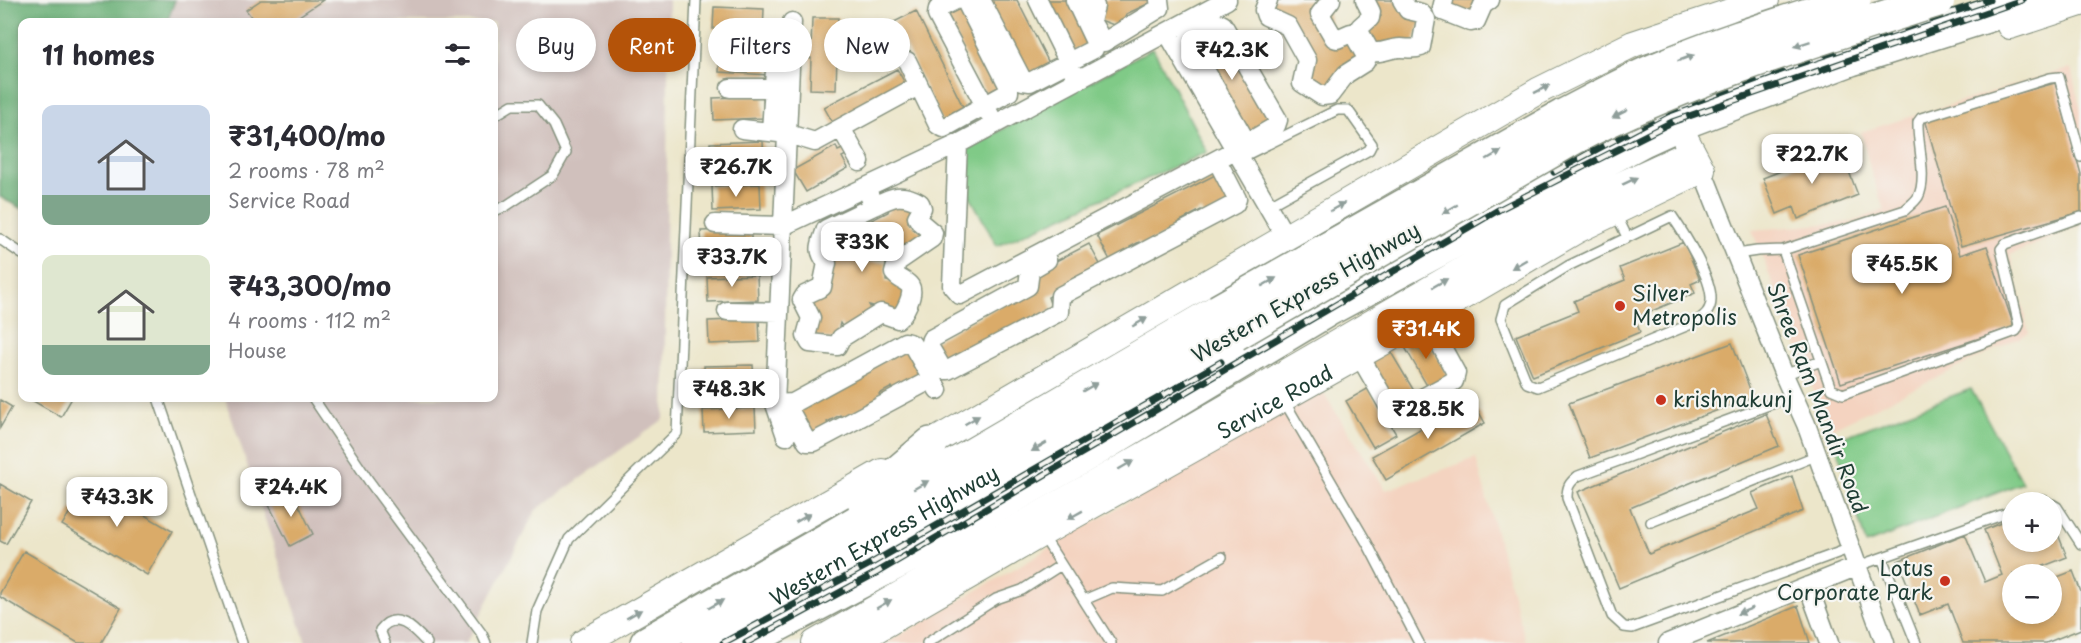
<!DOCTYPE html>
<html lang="en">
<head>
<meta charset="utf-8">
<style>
	:root { --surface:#fff; --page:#f7f7f7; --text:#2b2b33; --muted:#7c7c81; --accent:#b45309 }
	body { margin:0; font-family:"Playpen Sans",sans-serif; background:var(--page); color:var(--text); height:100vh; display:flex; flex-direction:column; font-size:22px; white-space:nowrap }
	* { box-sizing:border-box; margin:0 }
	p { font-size:20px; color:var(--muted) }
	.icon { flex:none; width:33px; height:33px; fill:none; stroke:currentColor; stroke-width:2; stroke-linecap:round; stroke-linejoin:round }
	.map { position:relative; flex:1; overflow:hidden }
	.details { position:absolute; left:18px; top:18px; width:480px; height:384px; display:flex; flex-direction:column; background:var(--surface); border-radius:12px; box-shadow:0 3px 9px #0003 }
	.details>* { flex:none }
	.banner { position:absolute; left:516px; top:18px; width:570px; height:54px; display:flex; gap:12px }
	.fabs { position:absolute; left:2002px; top:492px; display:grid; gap:12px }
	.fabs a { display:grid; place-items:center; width:60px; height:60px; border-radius:50%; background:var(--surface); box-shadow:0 3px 9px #0003; font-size:30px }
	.price { position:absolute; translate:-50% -51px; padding:0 14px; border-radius:12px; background:#fff; color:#222; font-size:20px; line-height:39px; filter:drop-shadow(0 2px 3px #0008) }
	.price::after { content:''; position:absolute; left:50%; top:36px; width:18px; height:14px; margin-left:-9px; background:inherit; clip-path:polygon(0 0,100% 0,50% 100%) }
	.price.active { background:var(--accent); color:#fff }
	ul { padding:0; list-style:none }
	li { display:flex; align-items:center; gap:18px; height:150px; padding:0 24px }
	li span { display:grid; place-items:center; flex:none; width:168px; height:120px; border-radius:12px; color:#555 }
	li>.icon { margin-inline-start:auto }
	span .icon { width:72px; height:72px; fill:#fffc; stroke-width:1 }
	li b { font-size:26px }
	h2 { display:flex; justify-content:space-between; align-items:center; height:72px; padding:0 24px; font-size:26px }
	.pill { padding:0 21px; border-radius:27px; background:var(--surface); box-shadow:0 3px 9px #0003; font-size:21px; line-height:54px }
	.pill.active { background:var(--accent); color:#fff }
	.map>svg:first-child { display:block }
</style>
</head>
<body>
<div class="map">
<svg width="2081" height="643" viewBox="0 0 2081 643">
	<rect width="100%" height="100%" fill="#f6f6f2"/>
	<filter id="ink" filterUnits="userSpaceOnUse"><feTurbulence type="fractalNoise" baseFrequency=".0167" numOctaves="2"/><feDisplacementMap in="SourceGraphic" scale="12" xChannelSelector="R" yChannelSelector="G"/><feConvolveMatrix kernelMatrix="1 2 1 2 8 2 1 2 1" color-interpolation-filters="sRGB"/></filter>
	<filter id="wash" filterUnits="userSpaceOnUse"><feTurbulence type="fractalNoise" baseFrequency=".008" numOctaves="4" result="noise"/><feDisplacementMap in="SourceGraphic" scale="24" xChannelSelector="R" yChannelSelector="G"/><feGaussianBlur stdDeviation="1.35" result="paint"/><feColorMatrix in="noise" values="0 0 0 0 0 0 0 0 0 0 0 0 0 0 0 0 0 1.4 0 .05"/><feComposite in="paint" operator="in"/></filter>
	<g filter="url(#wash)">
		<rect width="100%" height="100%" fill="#ece6ca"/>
		<path fill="#f4d3c0" d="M2071,68L2081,111V225L2010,255L2029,333L1829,430L1752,230L1852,222L1884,210L1870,168L1861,132Z
			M1321,389L1386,490L1476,458L1526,643H887Z"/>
		<path fill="#d0c0bc" d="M8,0H669L664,419L536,510L466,643H306L225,398H494V22H22Z"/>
		<path fill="#80ca87" stroke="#50845e" stroke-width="1.5" d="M1153,48L1207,152L997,246L964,185L966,149Z
			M1971,389L2022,483L1866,544L1835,440Z"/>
		<path fill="#68ae74" stroke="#447654" stroke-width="1.5" d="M0,0H175L167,22H22V209L0,197Z"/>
		<g id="blocks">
			<path fill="#daab69" d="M261,0H323L290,22H255L246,10Z
				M987,0H1017L1051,67L1027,79Z
				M1044,0H1070L1091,42L1070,53Z
				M1100,0H1156L1126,14L1122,28L1095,18Z
				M1272,0H1327L1333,45L1352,38L1362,59L1329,89L1307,80L1312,60L1268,12Z
				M1371,0H1398L1422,18L1414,43L1376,50L1363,31L1381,16Z
				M1448,0H1480L1472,17L1446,9Z
				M961,1L1004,90L988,98L942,11Z
				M714,7L764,9L763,32L713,29Z
				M916,11L966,113L943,124L894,22Z
				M812,18H838L836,90L810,89L811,58H807L808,50H811Z
				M1220,27L1271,122L1245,136L1192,39Z
				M720,50L770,52L769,75L719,72Z
				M897,69L907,87L834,125L824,107Z
				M2055,83L2081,174V212L1961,246L1925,119Z
				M763,96L764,118L714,120L713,98Z
				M763,141L764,166L711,168L710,143Z
				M836,146L838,151L845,148L848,154L842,157L848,168L806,192L793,170Z
				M1840,148L1858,195L1798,219L1794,207L1777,214L1763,178Z
				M1217,174L1232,203L1204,217L1201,210L1180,221L1183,227L1141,246L1139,242L1130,247L1132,250L1112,264L1097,235Z
				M760,184L761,209L713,211L712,186Z
				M892,199L917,205L908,222L927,236L903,253L893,235L866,250L865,262H886V281L908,286L901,313L869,305L874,314L845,331L840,323L835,341L814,335L807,300L828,291L835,257L823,253L831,229L844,234L888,212Z
				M1945,207L1960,255L1987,246L2014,327L1841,383L1798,255Z
				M751,229V251L702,253L701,231Z
				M1684,242L1700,280L1691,284L1695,293L1635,318L1640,332L1533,376L1516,336L1578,311L1574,301L1625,280L1620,268Z
				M1089,244L1102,268L1048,297L1052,310L947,365L933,342L1037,286L1033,273Z
				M757,275L758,300L708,302L707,277Z
				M759,319L760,342L709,344L708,321Z
				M1422,330L1449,377L1429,389L1402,342Z
				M1732,343L1753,397L1590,458L1569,403Z
				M909,347L924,375L894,391L892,387L879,394L881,398L842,419L840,415L827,422L829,426L809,436L794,408Z
				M1389,349L1417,396L1394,410L1366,362Z
				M753,365L754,389L705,391L704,366Z
				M1369,388L1396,434L1373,447L1346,401Z
				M28,398H72L61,417Z
				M0,400L12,407L0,428Z
				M1472,400L1485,423L1386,480L1372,456Z
				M755,408L756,430L704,432L703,410Z
				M1766,414L1779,446L1630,508L1649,554L1759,509L1752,493L1792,476L1803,511L1619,588L1578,492Z
				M88,482L172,531L147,575L62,525Z
				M0,484L31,502L6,544L0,541Z
				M292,491L313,534L290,546L268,503Z
				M2013,518V542H2052V519L2067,557L2023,574H2013V614H2052V579L2073,571L2081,592V629L2046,643H1963L1948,604L1920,615L1898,561L1965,534L1985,582L2002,575L1984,530Z
				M24,551L121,608L101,643H78L0,597V593Z
				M1798,606L1810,643H1707Z"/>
		</g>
	</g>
	<g filter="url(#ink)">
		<use href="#blocks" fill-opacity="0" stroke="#86927f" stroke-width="1.5"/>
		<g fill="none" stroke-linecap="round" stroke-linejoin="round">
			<g stroke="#86927f" stroke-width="12">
				<path id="lane" d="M494,116L512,105H538L554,125L566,152L553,175L506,206L494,211
					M1240,158L1337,110H1348L1372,144L1369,150L1268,206
					M1615,212L1627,237
					M1672,216C1685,235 1712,278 1711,300C1711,311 1704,316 1696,322L1538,387L1527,383L1501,319L1505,305L1568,266Z
					M0,239L22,254
					M1783,250L1831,389L1843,394L2016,331L2019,325L2001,249L2005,244L2081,217
					M1737,254L1757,251L1783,250L1905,210C1909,206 1915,202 1918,197C1928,179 1917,143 1918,122L1921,118L2050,78L2059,77L2081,157
					M1784,375L1821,361
					M1793,396L1578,476C1569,483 1567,487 1567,498L1612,616L1624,627L1632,628L1851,548
					M158,398L242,643
					M313,398L369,481L482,634L486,643
					M1283,399L1367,543L1419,643
					M2037,502L2043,500L2048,502
					M2052,504L2057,507L2081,544
					M1651,522L1818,455
					M1043,536L1111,643
					M1882,558L1916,643
					M1858,566L2013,511
					M1084,600L1112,588L1162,591L1222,557
					M385,643L380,630C396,609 414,629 427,643
					M532,643L537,611L569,539L677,433L696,0
					M927,643L996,599L1022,590L1061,565"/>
			</g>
			<g stroke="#86927f" stroke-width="21">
				<path id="street" d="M956,0L938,9L937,15L991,117
					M981,0L1023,81L1030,82L1094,49L1095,42L1075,0
					M1038,0L1074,73
					M1092,0L1095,6L1091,21L1098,33
					M1268,0L1264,10L1266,16L1288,26L1307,60L1302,83L1322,96L1330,95L1346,74L1365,62L1367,58L1354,35L1351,33L1337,39L1334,38L1320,14L1331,0
					M1365,0L1371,12L1370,18L1360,27L1359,31L1370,51C1381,55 1389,48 1400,48C1408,48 1413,50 1421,47L1426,19L1421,13L1408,10L1402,0
					M1444,0L1442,8L1443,11L1471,22L1476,21L1483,5L1490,0
					M1167,32L1291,246
					M741,39L787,41
					M1104,42L1160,8L1159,0
					M907,61L938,125L944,128L1009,92V87L965,0
					M730,88H773
					M841,128L860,162
					M742,129L788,134L815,142L918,86
					M771,131L777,40
					M958,144L952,286L960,295L1235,150L1276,126L1278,120L1223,25L1219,23L1190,36L1188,40L1247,143
					M1702,170L1784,375L1806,424L1885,643
					M866,188L874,206C892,197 901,192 920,203L922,208L917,217L920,222L933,233L932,238L897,262L894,273C898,279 907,281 910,286C915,294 904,314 898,319L881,313L841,338L837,346L810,343L806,336L811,318L802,300L805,295L822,287L827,263C816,249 821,245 826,229L874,206
					M715,224L783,226L958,144L1227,0
					M1047,260L1030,270L1028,286L931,339L929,346L943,370H948L1059,312L1060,296L1235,204L1237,199L1221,168
					M727,311L779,312
					M1354,346L1393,414L1454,381L1456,373L1421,309
					M793,403L790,411L807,442H814L932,379
					M775,404L793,403L905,342L912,344L938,390
					M786,436L775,404L792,22
					M1808,586L1829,643
					M1668,643L1858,566"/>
			</g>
			<g stroke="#86927f" stroke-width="28">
				<g id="secondary">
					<path d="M2010,26L2081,3"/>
					<path d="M916,452L1538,91L1633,44L1766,0"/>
					<path d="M583,643L882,472"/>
					<path d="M815,643L1160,446L1566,210L1692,152"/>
					<path id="s1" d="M853,643L1041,534L1426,318L1577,230L1702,170L1669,108"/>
				</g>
			</g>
			<g stroke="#86927f" stroke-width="36">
				<g id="highway">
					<path d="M864,501L931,444"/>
					<path d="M647,643L825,541L1218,311"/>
					<path id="s2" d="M699,643L1235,334"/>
					<path d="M743,643L913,554L1094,450L1327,310L1643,140L1678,124L1851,59L2037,0"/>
				</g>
			</g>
			<use href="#lane" stroke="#fff" stroke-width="9"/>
			<use href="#street" stroke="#fff" stroke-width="18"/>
			<use href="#secondary" stroke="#fff" stroke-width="26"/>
			<use href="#highway" stroke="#fff" stroke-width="33"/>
			<g stroke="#1f3d34" stroke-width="7">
				<path id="rail" d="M1554,172L1667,112L1795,65L1989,0
					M723,643L870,564L1221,362
					M746,643L876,573L1500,209L1672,122L2022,0"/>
			</g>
			<use href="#rail" stroke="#f6f6f2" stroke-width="4.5" stroke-dasharray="14" stroke-linecap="butt"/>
			<g stroke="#86927f" stroke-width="36" stroke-linecap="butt">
				<path id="highway-bridge" d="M1218,311L1563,116C1596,99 1628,81 1662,67C1724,41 1790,21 1854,0
					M1235,334L1575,137C1691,77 1815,40 1938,0"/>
			</g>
			<use href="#highway-bridge" stroke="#fff" stroke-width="33"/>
		</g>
		<defs><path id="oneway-solid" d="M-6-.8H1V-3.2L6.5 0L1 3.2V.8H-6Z" transform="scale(1.5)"/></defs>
		<g fill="#8f9e9a">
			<use href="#oneway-solid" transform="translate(1802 44) rotate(162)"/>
			<use href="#oneway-solid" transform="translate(1686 58) rotate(-20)"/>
			<use href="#oneway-solid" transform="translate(1542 89) rotate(-27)"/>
			<use href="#oneway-solid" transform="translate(1620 114) rotate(153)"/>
			<use href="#oneway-solid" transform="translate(1494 155) rotate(-30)"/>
			<use href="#oneway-solid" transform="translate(1630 181) rotate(-25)"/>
			<use href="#oneway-solid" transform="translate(1337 207) rotate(-30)"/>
			<use href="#oneway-solid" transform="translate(1450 209) rotate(150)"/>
			<use href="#oneway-solid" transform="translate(1519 264) rotate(150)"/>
			<use href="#oneway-solid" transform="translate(1269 282) rotate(-30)"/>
			<use href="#oneway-solid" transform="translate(1440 283) rotate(-30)"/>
			<use href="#oneway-solid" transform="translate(1140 322) rotate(-30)"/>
			<use href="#oneway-solid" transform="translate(1090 387) rotate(-30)"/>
			<use href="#oneway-solid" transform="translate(972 420) rotate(-30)"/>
			<use href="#oneway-solid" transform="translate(1039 447) rotate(150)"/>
			<use href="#oneway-solid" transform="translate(1126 465) rotate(-30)"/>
			<use href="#oneway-solid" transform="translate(921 485) rotate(-30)"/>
			<use href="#oneway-solid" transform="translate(1075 515) rotate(151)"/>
			<use href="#oneway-solid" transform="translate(803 518) rotate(-30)"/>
			<use href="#oneway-solid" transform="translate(716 604) rotate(-30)"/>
			<use href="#oneway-solid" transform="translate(884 604) rotate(-30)"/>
			<use href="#oneway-solid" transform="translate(1745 611) rotate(158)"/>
			<use href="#oneway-solid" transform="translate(634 614) rotate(-30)"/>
		</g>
	</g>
	<g fill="#c8321e" stroke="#f6f6f2" stroke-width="2">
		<circle cx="1620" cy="306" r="6"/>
		<circle cx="1661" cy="400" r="6"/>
		<circle cx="1945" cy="581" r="6"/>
	</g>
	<g text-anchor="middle" stroke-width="4.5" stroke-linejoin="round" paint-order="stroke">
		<g font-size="21" fill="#1f3d34" stroke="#f6f6f2">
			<text transform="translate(1306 293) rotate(-30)" y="7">Western Express Highway</text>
			<text transform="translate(1817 398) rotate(69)" y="7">Shree Ram Mandir Road</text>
			<text dy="7" stroke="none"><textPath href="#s1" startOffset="486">Service Road</textPath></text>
			<text dy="7" stroke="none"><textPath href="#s2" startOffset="214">Western Express Highway</textPath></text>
		</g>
		<g font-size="21" fill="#1f3d34" stroke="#f6f6f2" text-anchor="start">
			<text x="1632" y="301">Silver<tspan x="1632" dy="24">Metropolis</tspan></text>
			<text x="1673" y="407">krishnakunj</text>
			<text x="1933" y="576" text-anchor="end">Lotus<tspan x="1933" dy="24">Corporate Park</tspan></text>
		</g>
	</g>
</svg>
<div class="fabs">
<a>+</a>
<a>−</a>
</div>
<b class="price" style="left:1232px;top:81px">₹42.3K</b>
<b class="price" style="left:1812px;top:185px">₹22.7K</b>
<b class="price" style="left:736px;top:198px">₹26.7K</b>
<b class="price" style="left:862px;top:273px">₹33K</b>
<b class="price" style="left:732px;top:288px">₹33.7K</b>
<b class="price" style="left:1902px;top:295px">₹45.5K</b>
<b class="price active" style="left:1426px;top:360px">₹31.4K</b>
<b class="price" style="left:729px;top:420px">₹48.3K</b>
<b class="price" style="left:1428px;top:440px">₹28.5K</b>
<b class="price" style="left:291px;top:518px">₹24.4K</b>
<b class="price" style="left:117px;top:528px">₹43.3K</b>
<div class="banner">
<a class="pill">Buy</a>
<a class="pill active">Rent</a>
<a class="pill">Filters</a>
<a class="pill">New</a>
</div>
<section class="details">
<h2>11 homes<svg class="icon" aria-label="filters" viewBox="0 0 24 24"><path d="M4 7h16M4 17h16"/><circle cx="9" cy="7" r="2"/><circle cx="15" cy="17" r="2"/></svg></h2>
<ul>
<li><span style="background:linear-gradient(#c9d6e8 75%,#7fa58c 0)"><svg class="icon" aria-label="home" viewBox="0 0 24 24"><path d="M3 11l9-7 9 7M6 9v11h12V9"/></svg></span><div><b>₹31,400/mo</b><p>2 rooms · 78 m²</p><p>Service Road</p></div></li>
<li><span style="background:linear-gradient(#dfe7d0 75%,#7fa58c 0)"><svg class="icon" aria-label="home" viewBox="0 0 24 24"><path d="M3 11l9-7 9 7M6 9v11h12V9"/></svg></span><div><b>₹43,300/mo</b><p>4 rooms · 112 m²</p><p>House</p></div></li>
</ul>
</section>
</div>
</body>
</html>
